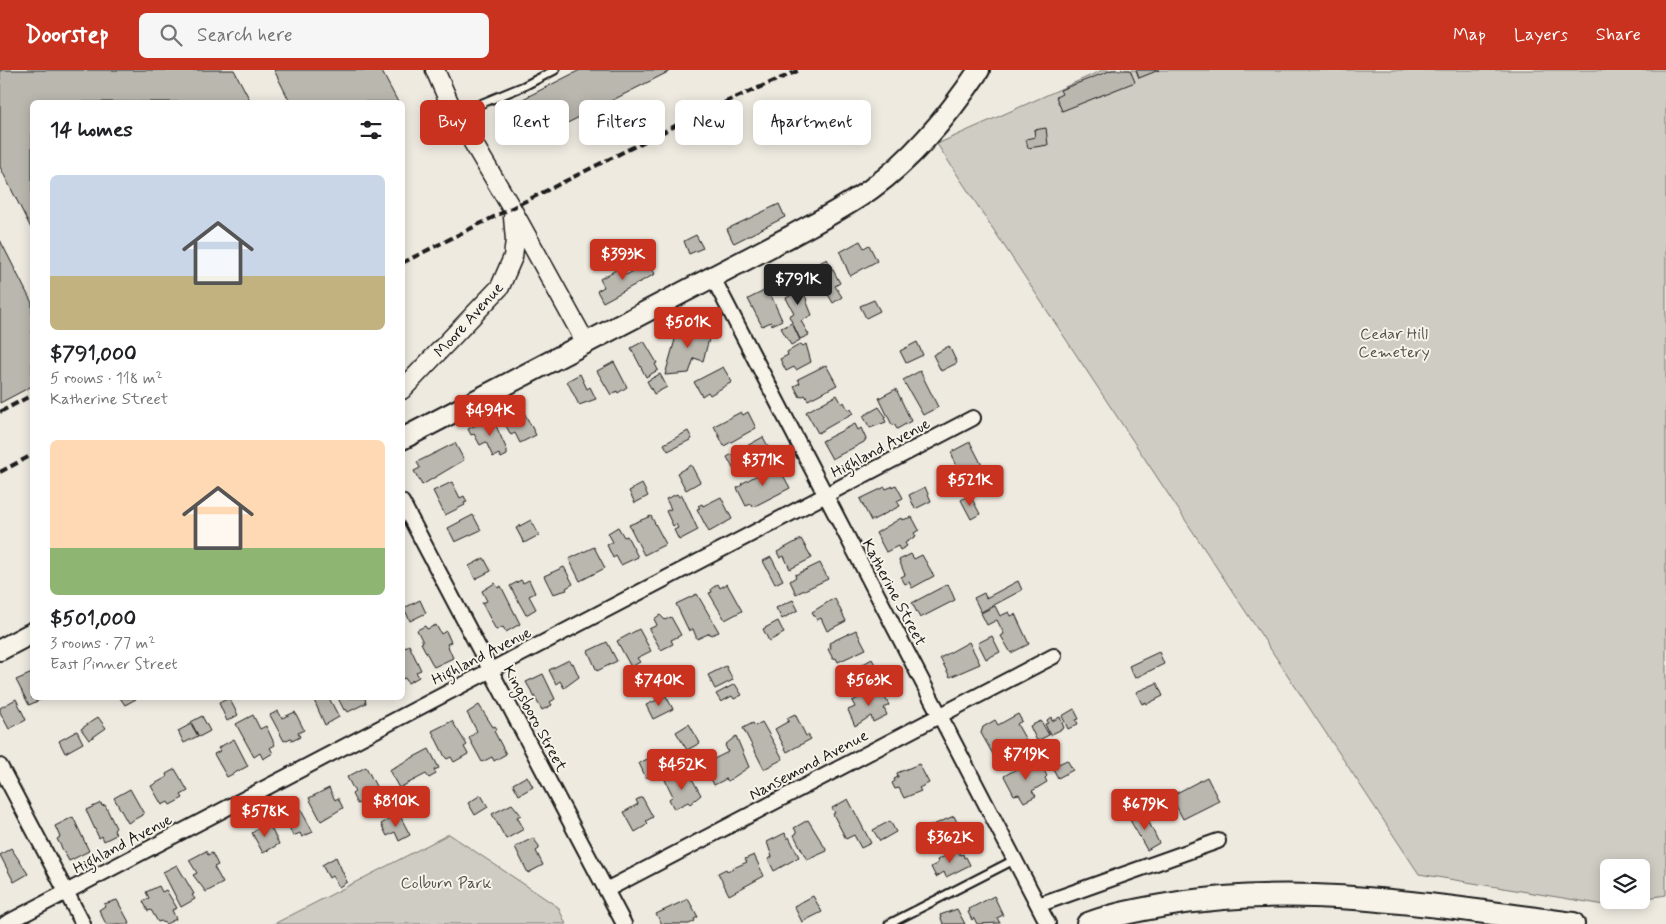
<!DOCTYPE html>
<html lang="en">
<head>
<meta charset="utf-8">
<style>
	:root { --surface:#fff; --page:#f6f6f6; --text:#202124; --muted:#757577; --accent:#c8321e }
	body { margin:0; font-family:Mynerve,sans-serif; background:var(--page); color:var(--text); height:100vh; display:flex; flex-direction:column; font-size:19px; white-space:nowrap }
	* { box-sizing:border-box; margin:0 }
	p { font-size:16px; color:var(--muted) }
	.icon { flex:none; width:28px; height:28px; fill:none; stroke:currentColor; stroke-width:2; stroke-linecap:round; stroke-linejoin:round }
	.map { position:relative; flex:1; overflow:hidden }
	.panel { position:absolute; left:30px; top:30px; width:375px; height:600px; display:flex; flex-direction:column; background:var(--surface); border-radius:8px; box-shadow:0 2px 12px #0003 }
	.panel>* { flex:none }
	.hud { position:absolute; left:420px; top:30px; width:475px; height:45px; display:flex; gap:10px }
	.buttons { position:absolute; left:1600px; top:789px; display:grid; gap:10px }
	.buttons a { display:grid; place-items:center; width:50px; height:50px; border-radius:8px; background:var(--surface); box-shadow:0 2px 12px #0003; font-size:25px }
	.price { position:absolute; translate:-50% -42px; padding:0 11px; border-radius:5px; background:var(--accent); color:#fff; font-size:16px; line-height:32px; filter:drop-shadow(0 1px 2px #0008) }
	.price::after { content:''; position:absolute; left:50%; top:30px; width:15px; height:11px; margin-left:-8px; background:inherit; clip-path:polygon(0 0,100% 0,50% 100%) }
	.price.selected { background:#222; color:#fff }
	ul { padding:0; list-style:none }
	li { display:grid; align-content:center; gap:10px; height:265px; padding:0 20px }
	li span { display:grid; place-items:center; height:155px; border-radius:8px; color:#555 }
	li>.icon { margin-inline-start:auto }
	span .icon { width:90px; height:90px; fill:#fffc; stroke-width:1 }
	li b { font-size:21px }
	h2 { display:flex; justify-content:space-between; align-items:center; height:60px; padding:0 20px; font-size:21px }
	.pill { padding:0 18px; border-radius:8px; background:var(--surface); box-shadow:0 2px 12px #0003; font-size:18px; line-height:45px }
	.pill.selected { background:var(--accent); color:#fff }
	header { display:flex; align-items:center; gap:30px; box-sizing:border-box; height:70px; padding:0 25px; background:var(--accent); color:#fff }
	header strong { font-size:24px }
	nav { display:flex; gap:28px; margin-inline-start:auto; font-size:18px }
	.search { width:350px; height:45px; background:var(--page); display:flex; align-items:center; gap:12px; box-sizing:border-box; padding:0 18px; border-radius:8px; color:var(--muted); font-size:19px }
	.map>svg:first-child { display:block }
</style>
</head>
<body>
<header>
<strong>Doorstep</strong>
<div class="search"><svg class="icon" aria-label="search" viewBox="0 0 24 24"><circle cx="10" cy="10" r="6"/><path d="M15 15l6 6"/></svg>Search here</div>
<nav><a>Map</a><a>Layers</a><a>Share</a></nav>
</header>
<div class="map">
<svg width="1666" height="854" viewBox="0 0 1666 854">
	<rect width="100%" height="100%" fill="#eeeae0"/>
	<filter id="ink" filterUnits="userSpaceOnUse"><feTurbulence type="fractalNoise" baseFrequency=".02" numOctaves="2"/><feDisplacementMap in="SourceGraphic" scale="10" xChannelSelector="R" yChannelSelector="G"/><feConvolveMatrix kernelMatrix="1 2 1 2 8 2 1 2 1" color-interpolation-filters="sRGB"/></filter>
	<g filter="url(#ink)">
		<path fill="#cfccc3" stroke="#767470" d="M1103,0H1666V825L1641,829V798H1609V830H1636L1605,835L1419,804L937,74Z
			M449,764L558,837L566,854H274Z"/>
		<path fill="#bab7af" stroke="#1c1c1c" d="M0,0H234L251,32H32V160L0,97Z
			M274,0H381L398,32H290Z
			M580,0H672L532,71L513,34Z
			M1112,0H1130L1135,12L1062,41L1056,27L1062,24L1060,20Z
			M1136,0H1159L1139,8Z
			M1046,58L1048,75L1028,78L1026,69L1035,67L1034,60Z
			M779,134L785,147L734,173L733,172L727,159Z
			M696,165L703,178L689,184L684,171Z
			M0,170L32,233V316L0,333Z
			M860,171L864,178L869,175L877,191L850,206L840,182Z
			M827,189L840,213L835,216L842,227L833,233L826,221L823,223L808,199Z
			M649,193L655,204L603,232L597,221L604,217L600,209L621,197L626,205Z
			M795,206L807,230H806L812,245L801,251L809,265L800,269L789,246L794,243L786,228L790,226L782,212Z
			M768,219L782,250L772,255L771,252L762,256L748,229Z
			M874,230L880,241L866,248L860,236Z
			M692,249L707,253L703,267L709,269L703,291L694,288L689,303L665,305L678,259L688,262Z
			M792,253L800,270L791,275L781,258Z
			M644,271L657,293L655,294L658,300L646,307L631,278Z
			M917,272L923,285L906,293L900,281Z
			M801,274L803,276L806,274L811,292L796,300L794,297L786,301L780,289L788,285L787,282Z
			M949,276L957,293L941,301L933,285Z
			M614,292L627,317L618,323L617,321L611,325L597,301Z
			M826,295L837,315L808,330L805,325L800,327L794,316L800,313L798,309Z
			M723,297L732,312L710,325L708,322L702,326L694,312Z
			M920,301L938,337L923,345L903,310Z
			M580,304L587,319L590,317L596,329L579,335L567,311Z
			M660,304L667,317L654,324L647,311Z
			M896,319L911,351L897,359L894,354L892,355L879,328Z
			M837,325L842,334L844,332L848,340L851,339L853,343L818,363L806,342Z
			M520,335L536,365L520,373L515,363L511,365L500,345Z
			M879,337L886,347L884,348L886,352L870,358L863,346Z
			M741,342L743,345L748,342L756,358L724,376L714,356Z
			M492,347L507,380V385L501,388L499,384L493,387L486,372L480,375L474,364L471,365L468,359Z
			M855,354L858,360L861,358L866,369L864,372L832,389L822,371Z
			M688,361L692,369L668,381L664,374Z
			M763,367L771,382L747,398L745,395L734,400L727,387Z
			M970,372L988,407L983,409L985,413L978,417L976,414L969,417L963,405L961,406L951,382Z
			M455,373L464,390L422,415L414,401L420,398L417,392Z
			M777,394L790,418L753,437L751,434L746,436L737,418L742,415L741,414Z
			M691,395L700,412L686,420L677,403Z
			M452,412L460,428L464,426L467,432L464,433L465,435L445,445L433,421Z
			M642,414L648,426L635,433L629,421Z
			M896,415L903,428L897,431L900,436L871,451L860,429L885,417L886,419Z
			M925,417L931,431L915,439L909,425Z
			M677,424L679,427L682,425L698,460L679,470L674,460L678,458L676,454L673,456L666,441L671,439L666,429Z
			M970,425L980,444L971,449L961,430Z
			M721,427L732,449L709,462L697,439L700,438L698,436L702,434L703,436Z
			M473,445L481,460L455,472L448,458Z
			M651,446L666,474L644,485L629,455Z
			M912,447L919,460L914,463L916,466L905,473L907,476L900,480L898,476L886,482L876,463L901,448L902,450Z
			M531,450L539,465L524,473L516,458Z
			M618,457L624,467L627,466L638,487L621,495L616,486L613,488L607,475L613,472L608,463Z
			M801,469L812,488L790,499L784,486L780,488L777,482Z
			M594,477L605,498L580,511L569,489Z
			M911,484L914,489L922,485L934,506L912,518L909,512L905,514L901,507L905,505L899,490Z
			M771,487L783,510L775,514L763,491Z
			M484,488L491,501L475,509L469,496Z
			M820,493L828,509L796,524L790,511L796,507L795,505Z
			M564,497L573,514L566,518L567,520L553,524L544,506Z
			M521,510L523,513L529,510L535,523L529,526L536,539L526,545L510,516Z
			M1018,511L1022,520L981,542L974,528L984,523L986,528Z
			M495,513L498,518L501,516L520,554L506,562L503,557L496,560L482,533L487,531L482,521Z
			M718,514L720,518L727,514L742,541L725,550L709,523L712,522L711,519Z
			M948,514L955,530L920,548L912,533Z
			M697,524L719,562L711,565L710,563L697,569L693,559L689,561L676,534Z
			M833,529H835L846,551L827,561L821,548L817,550L812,542Z
			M420,530L426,543L410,551L404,538Z
			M793,530L798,540L782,549L776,538Z
			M995,536L1000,546L1009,542L1011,546L1015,544L1029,574L1011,583L1001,566L1004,564L997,550L987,555L981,543Z
			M660,545L665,550L671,547L681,565L671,570L673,574L661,580L649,559L657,555L654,549Z
			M778,551L784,563L769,571L763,559Z
			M436,555L441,564L446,561L451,572L447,574L453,588L434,597L421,573L423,572L417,560L425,556L427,559Z
			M639,559L651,581L637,588L640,592L631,597L617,571Z
			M856,560L866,579L838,592L836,588L833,589L828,579L831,578L829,573Z
			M992,566L1000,582L986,589L978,573Z
			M607,572L617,591L597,601L588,581Z
			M969,572L980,594L950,607L940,588Z
			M409,575L421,600L416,602L419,607L408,613L405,608L402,609V576L404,578Z
			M1159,582L1164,594L1135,608L1129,596Z
			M872,589L879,602L874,604L877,611L850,625L838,603L850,597L851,601Z
			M569,590L571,594L573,593L579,607L564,618L560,611L556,614L549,600Z
			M726,596L733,610L715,619L708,605Z
			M32,603V628H44L29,635L16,610Z
			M543,604L555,629L550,632L552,635L542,640L526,612Z
			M1157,613L1163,626L1147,634L1146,632L1142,634L1136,622Z
			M735,614L742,625L734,629L732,626L721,632L716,624Z
			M880,618L889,635L884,638L887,645L873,652L871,646L855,656L848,640L855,637L852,631Z
			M666,626L673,639L653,649L646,635Z
			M120,628H135L136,629L125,635Z
			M229,628L238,645L227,651L219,633Z
			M313,628H329L339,647L325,655Z
			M338,628H365L366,633L348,642L346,639L344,640Z
			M16,629L26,650L9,659L0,642V638Z
			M479,635L493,657L495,656L497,659L494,661L506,684L494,691L492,687L482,692L469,668L477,661L467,643Z
			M1074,639L1079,649L1076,650L1078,654L1068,659L1062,646Z
			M278,641L282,648L295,642L304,660L298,663L300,667L292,671L291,668L284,671L270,645Z
			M795,644L806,666L808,665L811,669L787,682L775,659L789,651L787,648Z
			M1018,644L1022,651L1017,654L1026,670L1017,675L1015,673L994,686L981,663L983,657L995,650L998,655Z
			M253,645L260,659L266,656L275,675L270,678L273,683L263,689L260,683L254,687L236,654Z
			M202,646L210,661L199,667L191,652Z
			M98,647L106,658L89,670L81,659Z
			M1051,647L1052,651L1060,647L1064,658L1050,665L1045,654L1048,653L1047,650Z
			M452,651L467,675L464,677L468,684L454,692L451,687L447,689L445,687L432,661Z
			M1041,651L1049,665L1037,671L1030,656Z
			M762,652L783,689L764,699L743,658L753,653L755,656Z
			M191,654L198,666L184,673L178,661Z
			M689,654L700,673L687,680L676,662Z
			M77,661L83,673L65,683L59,671Z
			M736,666L749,697L728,711L726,709L714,715L704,694L728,682L725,675Z
			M234,669L248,696L227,707L214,684L220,681L218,678Z
			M429,679L439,698L434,700L436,704L429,708L426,704L399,718L389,700Z
			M652,687L659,702L646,708L639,693Z
			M1067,690L1073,700L1058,708L1052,697Z
			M1040,693L1047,706L1045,708L1047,712L1032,721L1036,726L1024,732L1019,724L1014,725L1004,706L1020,697L1029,694L1031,698Z
			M919,694L929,713L919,718L921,721L904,728L899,718L895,719L892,713L895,711L894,709L898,707L897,703Z
			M366,697L380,724L377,726L381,737L370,742L363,731L357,734L352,724L355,722L347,707Z
			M175,699L188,721L181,725L183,728L170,735L168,732L162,735L151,716L167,707L166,704Z
			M676,704L680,710L690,705L701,725L690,734L688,732L674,739L669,729L673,726L665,710Z
			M527,706L533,717L519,725L513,714Z
			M1207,707L1219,731L1183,749L1171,726Z
			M329,718L335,730L338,728L343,738L321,751L309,728Z
			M130,719L144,744L128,753L114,728Z
			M481,725L488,737L475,745L468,733Z
			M642,727L653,747L646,751L648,753L645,756L635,762L624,742L638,734L636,730Z
			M848,729L871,773L861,778L854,765L846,769L833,744L835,743L832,738Z
			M101,733L102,736L105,735L116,758L114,760L116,765L104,771L102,766L99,768L86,740Z
			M297,733L313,762L302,767L300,763L293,766L282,741Z
			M512,734L521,745L517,747L524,759L506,769L492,744Z
			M399,744L410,765L399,771L395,762L387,766L381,754Z
			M1142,744L1144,748L1146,746L1159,773L1147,780L1130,750Z
			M954,746L962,763L931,779L926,767L930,765L926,758Z
			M73,747L89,781L69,791L57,769L60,767L55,756Z
			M808,750L827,781L807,790L794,765L797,763L794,758Z
			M890,751L896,762L880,771L873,760Z
			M264,754L265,756L269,754L279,774L263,783L252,763Z
			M785,763L787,769L789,767L799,787L774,801L768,789L772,787L767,772Z
			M533,768L539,776V779L536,781L543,795L528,803L515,777Z
			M11,778L28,804L14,812L0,785Z
			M958,780L960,785L963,784L964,788L966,787L970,795L946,807L944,802L936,807L931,797L938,793L937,790Z
			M206,781L208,785L212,783L218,795L214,797L223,813L206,822L193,805L197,803L189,790Z
			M754,785L764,806L729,825L718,803L726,799L727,801L747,792L745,789Z
			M336,787L347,812L339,817L332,806L329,808L322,795Z
			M177,795L194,824L192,825L195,829L181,837L163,802Z
			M159,816L162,822L166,820L177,838L172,840L176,849L166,854L161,851L158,852L151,840L148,841L143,831L149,828L146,822Z
			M813,826L822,842L802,852L794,836Z
			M994,826L1003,845L997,848L1000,853L977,854L974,848L972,850L968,842L970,841L969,839Z
			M688,829L698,847L694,849L695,851L689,854H662L656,844Z
			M117,830L130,854H106L99,840L105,836L104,834Z
			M957,839L965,854H943L940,845Z"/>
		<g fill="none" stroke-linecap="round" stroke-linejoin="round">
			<g stroke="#1c1c1c" stroke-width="11">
				<path id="service" d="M456,44L524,16L555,0
					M889,854L1014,790"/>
			</g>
			<g stroke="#1c1c1c" stroke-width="18">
				<path id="minor" d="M712,206L1048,854
					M402,432L624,854
					M0,696L83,854
					M606,820L1054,586
					M1038,835L1218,771
					M5,854L973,348"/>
			</g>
			<g stroke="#1c1c1c" stroke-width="21">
				<path id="tertiary" d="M435,0L449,32L512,139L586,273
					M402,320L500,217L513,187L515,170L513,147"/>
			</g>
			<g stroke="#1c1c1c" stroke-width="24">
				<path id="secondary" d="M402,369L791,166C818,151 846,137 871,119C915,87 949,45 979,0
					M0,580L32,563"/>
			</g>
			<g stroke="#1c1c1c" stroke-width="26">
				<path id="primary" d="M1088,854C1111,845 1137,840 1161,836C1299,811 1436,836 1573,854"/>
			</g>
			<use href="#service" stroke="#f7f3e8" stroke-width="7"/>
			<use href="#minor" stroke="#f7f3e8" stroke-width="14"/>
			<use href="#tertiary" stroke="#f7f3e8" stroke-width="18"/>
			<use href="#secondary" stroke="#f7f3e8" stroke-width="20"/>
			<use href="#primary" stroke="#f7f3e8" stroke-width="22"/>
			<path stroke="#1c1c1c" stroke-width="4" stroke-dasharray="8 4" stroke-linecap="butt" d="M402,193L707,40L800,0
				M0,342L32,325
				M0,402L32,385"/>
		</g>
	</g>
	<g text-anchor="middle" stroke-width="4" stroke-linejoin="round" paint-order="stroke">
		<g font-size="16" fill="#1c1c1c" stroke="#f7f3e8">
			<text transform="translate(468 249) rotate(-48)" y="6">Moore Avenue</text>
			<text transform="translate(880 377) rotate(-28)" y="6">Highland Avenue</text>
			<text transform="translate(895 522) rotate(62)" y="6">Katherine Street</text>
			<text transform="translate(481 585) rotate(-27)" y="6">Highland Avenue</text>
			<text transform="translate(536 648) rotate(62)" y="6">Kingsboro Street</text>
			<text transform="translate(808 694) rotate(-28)" y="6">Nansemond Avenue</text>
			<text transform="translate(122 773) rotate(-28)" y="6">Highland Avenue</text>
		</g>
		<g font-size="16" fill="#52514e" stroke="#f7f3e8">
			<text x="1394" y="269">Cedar Hill<tspan x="1394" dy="18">Cemetery</tspan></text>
			<text x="446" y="818">Colburn Park</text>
		</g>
	</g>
</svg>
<div class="buttons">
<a><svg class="icon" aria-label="layers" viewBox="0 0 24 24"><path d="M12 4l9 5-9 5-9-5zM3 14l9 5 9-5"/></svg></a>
</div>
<b class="price" style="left:623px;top:211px">$393K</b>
<b class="price selected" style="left:798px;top:236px">$791K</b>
<b class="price" style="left:688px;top:279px">$501K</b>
<b class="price" style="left:490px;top:367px">$494K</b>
<b class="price" style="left:763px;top:417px">$371K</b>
<b class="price" style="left:970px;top:437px">$521K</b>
<b class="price" style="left:659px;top:637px">$740K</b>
<b class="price" style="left:869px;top:637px">$563K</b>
<b class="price" style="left:1026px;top:711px">$719K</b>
<b class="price" style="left:682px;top:721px">$452K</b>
<b class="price" style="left:396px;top:758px">$810K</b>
<b class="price" style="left:1145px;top:761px">$679K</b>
<b class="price" style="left:265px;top:768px">$578K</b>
<b class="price" style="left:950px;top:794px">$362K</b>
<div class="hud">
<a class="pill selected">Buy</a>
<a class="pill">Rent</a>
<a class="pill">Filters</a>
<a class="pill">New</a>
<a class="pill">Apartment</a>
</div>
<section class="panel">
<h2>14 homes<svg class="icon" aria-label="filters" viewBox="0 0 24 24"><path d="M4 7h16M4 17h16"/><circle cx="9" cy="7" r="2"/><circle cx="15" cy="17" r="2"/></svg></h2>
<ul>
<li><span style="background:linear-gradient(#c9d6e8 65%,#c2b280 0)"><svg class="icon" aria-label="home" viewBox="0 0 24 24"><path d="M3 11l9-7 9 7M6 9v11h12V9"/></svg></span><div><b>$791,000</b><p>5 rooms · 118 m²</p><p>Katherine Street</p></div></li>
<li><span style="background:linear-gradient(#ffd9b3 70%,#8fb573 0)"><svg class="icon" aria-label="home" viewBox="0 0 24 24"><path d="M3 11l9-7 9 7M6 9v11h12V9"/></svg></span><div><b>$501,000</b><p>3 rooms · 77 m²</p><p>East Pinner Street</p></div></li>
</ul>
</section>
</div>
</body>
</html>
